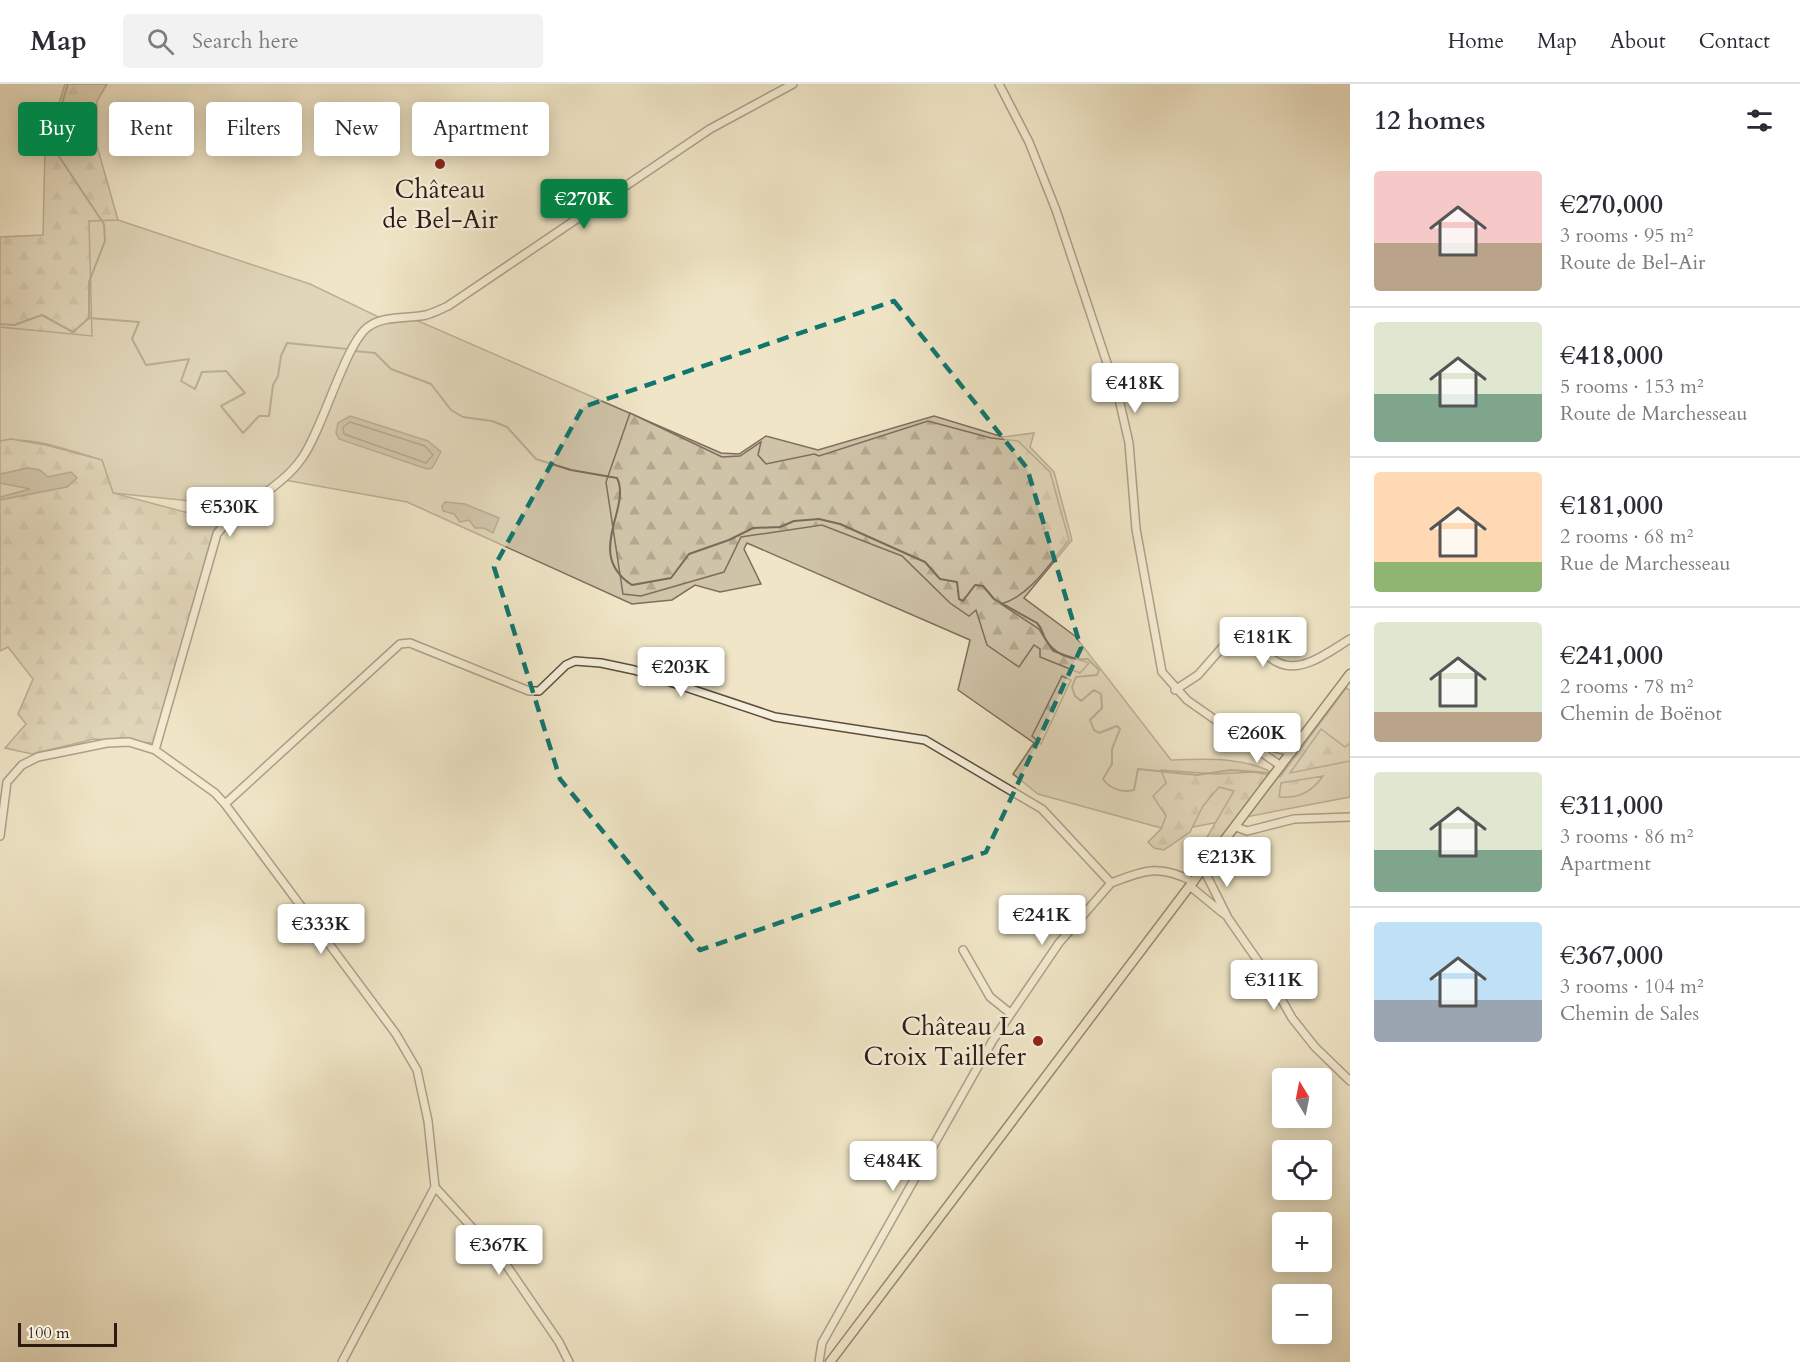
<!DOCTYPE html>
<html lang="en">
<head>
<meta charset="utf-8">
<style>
	:root { --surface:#fff; --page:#f2f2f3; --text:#2b2b33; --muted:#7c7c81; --line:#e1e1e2; --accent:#0b8043 }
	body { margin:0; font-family:Cardo,serif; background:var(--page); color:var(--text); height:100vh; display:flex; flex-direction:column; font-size:22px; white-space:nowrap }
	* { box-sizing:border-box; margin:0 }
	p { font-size:20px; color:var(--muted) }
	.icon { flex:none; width:33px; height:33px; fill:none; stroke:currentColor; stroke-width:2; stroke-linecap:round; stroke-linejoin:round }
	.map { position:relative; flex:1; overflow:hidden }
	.side { display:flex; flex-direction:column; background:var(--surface); width:450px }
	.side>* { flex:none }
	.hud { position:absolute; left:18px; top:18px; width:570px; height:54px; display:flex; gap:12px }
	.needle { width:39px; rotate:350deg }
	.fabs { position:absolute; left:1272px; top:984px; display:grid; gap:12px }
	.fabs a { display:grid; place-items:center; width:60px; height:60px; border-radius:6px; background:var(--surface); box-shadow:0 3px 15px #0003; font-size:30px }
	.scale { position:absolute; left:18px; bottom:15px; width:99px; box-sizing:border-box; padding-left:6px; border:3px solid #2c1a13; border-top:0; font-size:16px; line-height:21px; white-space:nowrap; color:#2c1a13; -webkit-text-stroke:4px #f5efdb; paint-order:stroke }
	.price { position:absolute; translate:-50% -51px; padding:0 14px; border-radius:6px; background:#fff; color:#222; font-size:20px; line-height:39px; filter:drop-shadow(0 2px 3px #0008) }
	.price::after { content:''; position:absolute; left:50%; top:36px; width:18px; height:14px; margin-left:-9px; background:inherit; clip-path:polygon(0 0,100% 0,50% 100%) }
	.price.selected { background:var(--accent); color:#fff }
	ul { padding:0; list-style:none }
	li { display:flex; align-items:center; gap:18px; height:150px; padding:0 24px }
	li+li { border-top:2px solid var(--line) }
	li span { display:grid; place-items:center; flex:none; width:168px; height:120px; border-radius:6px; color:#555 }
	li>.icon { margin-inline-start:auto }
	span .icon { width:72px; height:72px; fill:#fffc; stroke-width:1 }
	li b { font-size:26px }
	h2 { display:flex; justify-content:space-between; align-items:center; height:72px; padding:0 24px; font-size:26px }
	.chip { padding:0 21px; border-radius:6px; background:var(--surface); box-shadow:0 3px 15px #0003; font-size:21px; line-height:54px }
	.chip.selected { background:var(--accent); color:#fff }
	header { display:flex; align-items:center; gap:36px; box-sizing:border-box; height:84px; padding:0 30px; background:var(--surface); border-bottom:2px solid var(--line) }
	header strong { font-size:28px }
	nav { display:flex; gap:33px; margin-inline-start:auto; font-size:21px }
	.search { width:420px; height:54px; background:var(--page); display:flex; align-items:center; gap:15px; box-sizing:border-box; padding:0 21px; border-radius:6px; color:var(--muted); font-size:22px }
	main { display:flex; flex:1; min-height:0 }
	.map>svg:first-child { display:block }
</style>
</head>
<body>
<header>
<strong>Map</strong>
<div class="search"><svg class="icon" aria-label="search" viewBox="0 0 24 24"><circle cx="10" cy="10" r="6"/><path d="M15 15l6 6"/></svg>Search here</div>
<nav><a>Home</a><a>Map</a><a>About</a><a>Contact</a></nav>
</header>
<main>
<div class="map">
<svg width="1350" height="1278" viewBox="0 0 1350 1278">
	<defs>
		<pattern id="forest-firs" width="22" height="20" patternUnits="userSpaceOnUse" patternTransform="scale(1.5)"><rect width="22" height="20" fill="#cfc3a8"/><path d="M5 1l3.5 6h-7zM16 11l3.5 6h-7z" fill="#b2a790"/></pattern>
	</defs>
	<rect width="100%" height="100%" fill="#f0e6c7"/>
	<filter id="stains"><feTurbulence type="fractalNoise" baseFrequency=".00333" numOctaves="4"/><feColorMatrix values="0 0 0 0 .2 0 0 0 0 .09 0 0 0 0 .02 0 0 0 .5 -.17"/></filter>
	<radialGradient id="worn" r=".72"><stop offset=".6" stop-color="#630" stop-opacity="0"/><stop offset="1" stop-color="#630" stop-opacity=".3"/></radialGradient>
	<path fill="#cfc3a8" stroke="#7e6e5e" stroke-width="1.5" d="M89,136H118L310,200L391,239L416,236L721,369L739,370L766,352L818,366L934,332L1003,353L1034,349L1030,363L1054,388L1072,456L1024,514L1075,552L1171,676C1207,675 1248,672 1280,693L1346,604L1350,606V713L1172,747L1038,710L1013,690L1034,659L958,606L970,556L747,459L744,465L761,500L720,508L695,501L672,516L632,520L407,418L279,395L240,422L113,409L102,376C70,367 33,352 0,357V243L35,246Z"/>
	<path fill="url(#forest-firs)" stroke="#7e6e5e" stroke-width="1.5" d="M65,0H107L97,17V62L118,136L89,137L92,252L0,243V153L43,151L45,64Z
		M630,329L722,373L740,372L761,358L758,371L766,380L814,370L819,372L928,337L991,354L1018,357L1050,388L1069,456C1050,479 1030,512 1001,520L1039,545L1053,567L1089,579L1080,589L1040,573V565L1034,561L1019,583L987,561L976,526L969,532L950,519L902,472L822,441L741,453L724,488L641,512L623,510L606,398Z
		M11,355L46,361L102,376L113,409L219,437L213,448L154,659L94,655L32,670L5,664L26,640L18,630L33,595L8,563L0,567V357Z
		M1062,592L1071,596L1041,660L1032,652Z
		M1321,645L1345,663L1350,659V677L1290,689Z
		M1161,686L1216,690L1254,688L1269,691L1204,780L1193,777L1234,707L1219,703L1203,722L1190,748L1164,766L1154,764L1148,758L1161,745L1166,732L1153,712L1166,699Z
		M1323,692C1312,708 1297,715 1279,713L1281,699Z"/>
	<path fill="#ada18a" stroke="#796b5a" stroke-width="1.5" d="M350,332L428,357L441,368L432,384L427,385L339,355L336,349L338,339Z
		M28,384L40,386L48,393L71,388L77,394L67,403L0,416V413L30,405L0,399V390Z
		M445,418L465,420L499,434L493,449L484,444H475L469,436L460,438L454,430L443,427L442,422Z"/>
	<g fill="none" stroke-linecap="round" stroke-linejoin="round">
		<path stroke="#6c5e4e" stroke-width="1.5" d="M350,338L425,362L433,371L426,379L344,350L343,343Z"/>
		<path stroke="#796b5a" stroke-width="2" d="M68,0L50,59L104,140L105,157L89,198V233
			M0,240L14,241L42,231L73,248L89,234L139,238L132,255L146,281L189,275L181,297L195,305L202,288L226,287L245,309L221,322L243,349L259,332H269L273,301L278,292L281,272L287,259L348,265
			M354,267L375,269L391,285L431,300L451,326L463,333L492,337L507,343L536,375L571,386L617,394C632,424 584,470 632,501L671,494L689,470L729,456L753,444L780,443L794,437L819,435L840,440L925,478L940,495L957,498L959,515L963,517L975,501L983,502L994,515L1037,539C1043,545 1042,550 1046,556C1056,572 1072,576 1088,575L1099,586L1097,591L1076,593L1072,603L1075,612L1081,617L1094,606L1101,610L1102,624L1090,636L1094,646L1099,649L1117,642L1120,645L1112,665V680L1103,695C1110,705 1123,709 1134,706L1138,685L1197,691L1231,686L1270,689"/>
		<g stroke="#5d4d40" stroke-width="10">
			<path id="minor" d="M999,0L1029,58L1056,126L1119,315L1129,359L1136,445L1162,588L1187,616L1281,682
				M1175,606L1198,591L1226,559L1241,554C1254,561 1264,571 1277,578C1301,591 1330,567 1350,555
				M1249,658L1292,668
				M155,666L217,450C240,420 280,406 302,374C323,345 345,260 368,243C384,231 408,235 426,231C434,229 441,225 448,222L710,45L793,0
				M225,720L400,560L410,559L529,607H539L566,581L575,577L601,579L634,586L775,633L925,656L1042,725L1111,799C1146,786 1159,780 1194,798
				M1236,743L1247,747L1294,735L1350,733
				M0,752L7,698L22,681L38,673L107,659L129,658L155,666L215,709L225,720L396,950L417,986L428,1037L435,1103L507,1182L559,1258L569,1278
				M1204,786L1228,834L1267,890L1292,934L1315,963L1350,997
				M1191,803L1224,830
				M963,866L990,913L1010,929
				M342,1278L435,1103
				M819,1278L822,1259L993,956L1059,859L1111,799"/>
		</g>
		<g stroke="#2c1a13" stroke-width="11">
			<path id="major" d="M830,1278L1350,590"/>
		</g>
		<use href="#minor" stroke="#f5efdb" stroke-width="7"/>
		<use href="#major" stroke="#f0e6c7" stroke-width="8"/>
	</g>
	<path d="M0 0H1350V1278H0ZM894,217L1027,384L1081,564L986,768L700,866L560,695L494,483L583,323Z" fill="#f0e6c7" fill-opacity=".55" fill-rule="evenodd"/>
	<path fill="none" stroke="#0f766e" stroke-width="4.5" stroke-dasharray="12 8" stroke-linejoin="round" d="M894,217L1027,384L1081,564L986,768L700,866L560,695L494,483L583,323Z"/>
	<g fill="#8f2418" stroke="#f5efdb" stroke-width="2">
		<circle cx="440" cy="80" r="6"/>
		<circle cx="1038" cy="957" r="6"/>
	</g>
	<g text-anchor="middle" stroke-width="5" stroke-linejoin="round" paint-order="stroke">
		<g font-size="26" fill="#2c1a13" stroke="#f5efdb">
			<text x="440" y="114">Château<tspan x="440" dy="30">de Bel-Air</tspan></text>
			<text x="1026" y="951" text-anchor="end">Château La<tspan x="1026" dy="30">Croix Taillefer</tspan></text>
		</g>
	</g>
	<rect width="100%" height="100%" filter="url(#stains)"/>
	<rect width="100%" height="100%" fill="url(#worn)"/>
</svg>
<div class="fabs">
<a><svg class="needle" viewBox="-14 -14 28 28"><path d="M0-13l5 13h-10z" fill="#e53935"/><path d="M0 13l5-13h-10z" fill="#7c7c81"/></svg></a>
<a><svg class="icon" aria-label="locate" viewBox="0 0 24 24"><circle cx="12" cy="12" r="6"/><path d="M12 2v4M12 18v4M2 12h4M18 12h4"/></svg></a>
<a>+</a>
<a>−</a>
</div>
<div class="scale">100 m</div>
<b class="price selected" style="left:584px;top:146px">€270K</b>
<b class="price" style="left:1135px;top:330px">€418K</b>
<b class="price" style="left:230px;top:454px">€530K</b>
<b class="price" style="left:1263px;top:584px">€181K</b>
<b class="price" style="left:681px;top:614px">€203K</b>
<b class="price" style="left:1257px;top:680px">€260K</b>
<b class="price" style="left:1227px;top:804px">€213K</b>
<b class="price" style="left:1042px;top:862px">€241K</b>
<b class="price" style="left:321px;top:871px">€333K</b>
<b class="price" style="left:1274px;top:927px">€311K</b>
<b class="price" style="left:893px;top:1108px">€484K</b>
<b class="price" style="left:499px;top:1192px">€367K</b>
<div class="hud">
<a class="chip selected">Buy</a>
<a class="chip">Rent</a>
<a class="chip">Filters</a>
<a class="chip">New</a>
<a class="chip">Apartment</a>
</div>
</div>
<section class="side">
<h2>12 homes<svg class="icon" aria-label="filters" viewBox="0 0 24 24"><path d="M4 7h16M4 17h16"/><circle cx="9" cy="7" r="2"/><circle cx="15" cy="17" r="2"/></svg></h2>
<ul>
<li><span style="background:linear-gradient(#f6c9c9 60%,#b9a48a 0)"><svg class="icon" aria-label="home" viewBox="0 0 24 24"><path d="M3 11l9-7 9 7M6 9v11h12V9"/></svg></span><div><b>€270,000</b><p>3 rooms · 95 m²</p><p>Route de Bel-Air</p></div></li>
<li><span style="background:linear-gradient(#dfe7d0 60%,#7fa58c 0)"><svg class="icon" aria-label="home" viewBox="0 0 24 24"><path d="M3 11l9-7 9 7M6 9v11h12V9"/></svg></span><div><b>€418,000</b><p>5 rooms · 153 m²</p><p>Route de Marchesseau</p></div></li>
<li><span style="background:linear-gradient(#ffd9b3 75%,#8fb573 0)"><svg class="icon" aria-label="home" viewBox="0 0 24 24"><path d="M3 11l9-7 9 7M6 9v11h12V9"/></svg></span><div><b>€181,000</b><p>2 rooms · 68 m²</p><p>Rue de Marchesseau</p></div></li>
<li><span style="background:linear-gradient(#dfe7d0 75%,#b9a48a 0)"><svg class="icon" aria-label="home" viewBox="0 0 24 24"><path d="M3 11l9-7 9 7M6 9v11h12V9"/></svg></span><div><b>€241,000</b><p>2 rooms · 78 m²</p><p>Chemin de Boënot</p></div></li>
<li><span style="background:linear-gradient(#dfe7d0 65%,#7fa58c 0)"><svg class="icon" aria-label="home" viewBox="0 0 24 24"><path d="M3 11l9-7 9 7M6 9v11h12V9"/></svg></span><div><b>€311,000</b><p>3 rooms · 86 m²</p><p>Apartment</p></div></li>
<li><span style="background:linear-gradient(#bfe0f5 65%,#9aa5b1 0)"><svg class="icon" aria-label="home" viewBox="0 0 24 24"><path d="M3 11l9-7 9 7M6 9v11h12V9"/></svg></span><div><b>€367,000</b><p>3 rooms · 104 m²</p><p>Chemin de Sales</p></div></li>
</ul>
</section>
</main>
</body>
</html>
